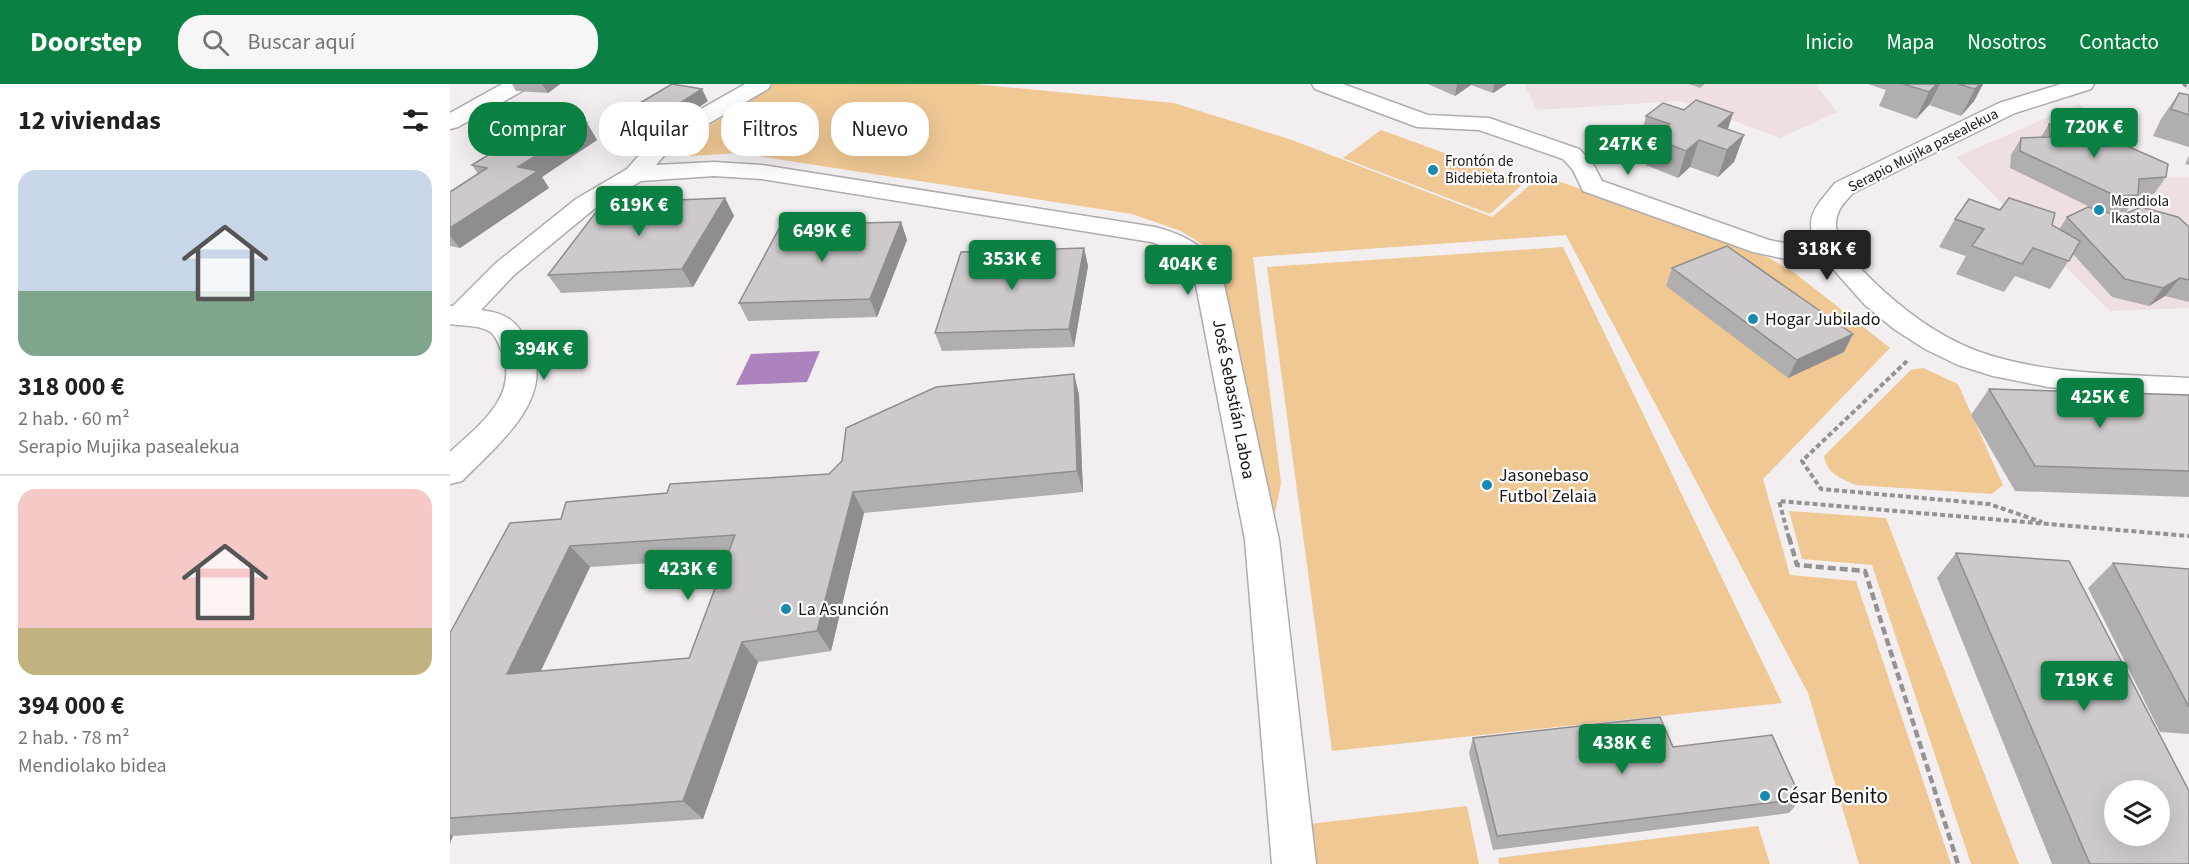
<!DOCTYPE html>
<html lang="es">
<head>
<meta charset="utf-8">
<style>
	:root { --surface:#fff; --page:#f6f6f6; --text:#202124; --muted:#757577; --line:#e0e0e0; --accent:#0b8043 }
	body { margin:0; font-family:"Source Sans 3",sans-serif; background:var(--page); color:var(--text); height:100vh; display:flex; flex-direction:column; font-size:22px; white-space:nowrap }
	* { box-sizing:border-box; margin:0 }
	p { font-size:20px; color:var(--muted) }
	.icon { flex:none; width:33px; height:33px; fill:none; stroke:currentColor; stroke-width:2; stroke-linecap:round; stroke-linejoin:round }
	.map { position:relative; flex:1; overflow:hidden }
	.side { display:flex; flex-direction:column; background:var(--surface); width:450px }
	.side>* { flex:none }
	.guide { position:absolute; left:18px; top:18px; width:570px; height:54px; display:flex; gap:12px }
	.tools { position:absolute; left:1654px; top:696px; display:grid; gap:12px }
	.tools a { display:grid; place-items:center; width:66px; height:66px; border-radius:50%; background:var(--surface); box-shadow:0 6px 24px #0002; font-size:30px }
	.price { position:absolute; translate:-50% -51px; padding:0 14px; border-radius:6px; background:var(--accent); color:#fff; font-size:20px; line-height:39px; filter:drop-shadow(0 2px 3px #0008) }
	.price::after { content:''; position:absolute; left:50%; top:36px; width:18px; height:14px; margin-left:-9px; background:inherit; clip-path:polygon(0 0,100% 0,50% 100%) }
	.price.on { background:#222; color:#fff }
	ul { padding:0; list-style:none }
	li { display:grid; align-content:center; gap:12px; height:318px; padding:0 18px }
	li+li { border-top:2px solid var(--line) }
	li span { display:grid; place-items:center; height:186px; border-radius:18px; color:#555 }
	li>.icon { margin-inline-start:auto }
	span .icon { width:108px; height:108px; fill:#fffc; stroke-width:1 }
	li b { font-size:26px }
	h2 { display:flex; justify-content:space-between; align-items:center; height:72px; padding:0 18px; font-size:26px }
	.pill { padding:0 21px; border-radius:24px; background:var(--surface); box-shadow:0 6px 24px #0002; font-size:21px; line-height:54px }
	.pill.on { background:var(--accent); color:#fff }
	header { display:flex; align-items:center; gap:36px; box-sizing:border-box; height:84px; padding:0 30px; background:var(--accent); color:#fff }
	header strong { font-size:28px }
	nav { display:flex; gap:33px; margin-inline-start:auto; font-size:21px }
	.search { width:420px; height:54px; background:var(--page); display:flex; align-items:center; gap:15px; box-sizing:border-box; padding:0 21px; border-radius:24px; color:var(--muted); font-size:22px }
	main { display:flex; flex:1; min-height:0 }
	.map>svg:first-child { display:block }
</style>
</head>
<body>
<header>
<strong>Doorstep</strong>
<div class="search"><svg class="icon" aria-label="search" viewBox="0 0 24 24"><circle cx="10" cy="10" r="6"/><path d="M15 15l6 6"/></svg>Buscar aquí</div>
<nav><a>Inicio</a><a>Mapa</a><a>Nosotros</a><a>Contacto</a></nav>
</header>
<main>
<section class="side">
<h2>12 viviendas<svg class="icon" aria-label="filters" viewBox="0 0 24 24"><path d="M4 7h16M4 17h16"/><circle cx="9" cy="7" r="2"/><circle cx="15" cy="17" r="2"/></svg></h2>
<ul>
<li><span style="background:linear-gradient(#c9d6e8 65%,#7fa58c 0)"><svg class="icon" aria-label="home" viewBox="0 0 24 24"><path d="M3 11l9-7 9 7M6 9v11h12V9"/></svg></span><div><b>318 000 €</b><p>2 hab. · 60 m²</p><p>Serapio Mujika pasealekua</p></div></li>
<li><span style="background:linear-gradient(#f6c9c9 75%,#c2b280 0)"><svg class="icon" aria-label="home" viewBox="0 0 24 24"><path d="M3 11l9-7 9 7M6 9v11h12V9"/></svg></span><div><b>394 000 €</b><p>2 hab. · 78 m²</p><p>Mendiolako bidea</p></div></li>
</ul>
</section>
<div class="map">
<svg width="1739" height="780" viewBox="0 0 1739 780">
	<rect width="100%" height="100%" fill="#f3eeef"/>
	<path fill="#eee0e0" d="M1074,0H1365L1387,28L1330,54L1230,17L1087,26Z
		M1629,20L1711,93H1739V224L1660,227L1506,73Z"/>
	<path fill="#efc894" d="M320,0H523L724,19L842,56L1042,133L1092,91L1319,174L1346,190L1440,264L1313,395L1340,491L1406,497L1501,780H1409L1358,609L1116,151L803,173L831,399L825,430L772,206L752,160L731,147L682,130L288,69L241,72L228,71L225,63L276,31Z
		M931,46L1075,98L1040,130L893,74Z
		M1113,163L1332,619L882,667L817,183Z
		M1473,284L1508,300L1553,401L1542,410L1406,401C1390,394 1377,390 1374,372L1461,286Z
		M1339,427L1436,434L1569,780H1521L1422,481L1352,475Z
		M1017,722L1029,780H864L859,740Z
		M1308,742L1320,780H1049L1048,774Z"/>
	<path fill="#ac84bd" d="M370,267L357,298L286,301L301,270Z"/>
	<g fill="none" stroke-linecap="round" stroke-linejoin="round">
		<g stroke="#b0acac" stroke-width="3">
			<path id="minor" d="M52,0H79L76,5L8,43L0,45V29Z
				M295,0H321L318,5L225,59L206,81L264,78L312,81L705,143C735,151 757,162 772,191L829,456L866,780H822L795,456L744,191C736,172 720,164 701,158L312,95L264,92L191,97L144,125L64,191L31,226C55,229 67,236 77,258C80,265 85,273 86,280C93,326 41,367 12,397L0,400V368C28,342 70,312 52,268C48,260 46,250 37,246C27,241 11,242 0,240V222H3L46,179L126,115L177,85L209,49Z
				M862,0H893L978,31L1039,34L1129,65L1142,78L1152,97L1319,156L1369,166C1351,134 1366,123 1385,99L1549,19L1611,0H1644L1641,5L1565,29L1403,109C1398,115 1392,120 1389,127C1378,149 1399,172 1413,187C1445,220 1483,250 1527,267C1593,291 1670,290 1739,294V314L1598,303L1543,292L1508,281L1475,265L1444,245L1415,221L1383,185L1303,168L1133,107L1123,86L1113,75L1029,46L967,43L865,5Z"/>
		</g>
		<path stroke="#969293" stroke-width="3" stroke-dasharray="4.5 2" stroke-linecap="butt" d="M1733,0L1739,4"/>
		<path stroke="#969293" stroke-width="4" stroke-dasharray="5 3" stroke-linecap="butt" d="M1457,277L1352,377L1371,405L1539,420L1592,438
			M1339,454L1329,417L1739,452"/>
		<path stroke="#969293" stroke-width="4.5" stroke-dasharray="8 4" stroke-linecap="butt" d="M1339,453L1347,481L1415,487L1508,780"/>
		<use href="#minor" fill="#fff" fill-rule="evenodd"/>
	</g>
	<path fill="#b1aeaf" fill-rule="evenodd" d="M62,0H110L98,9L66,7Z
		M978,0H1057L1043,9L1021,1L1005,12Z
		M1239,0H1255L1250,4Z
		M1418,0H1533L1524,17L1511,32L1479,21L1466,35L1429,22L1436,6Z
		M1729,9L1739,11V63L1703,52L1711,35Z
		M258,17L220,42L189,36L183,23Z
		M1234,26L1283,29L1278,45L1294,51L1284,78L1268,93L1240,83L1228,94L1196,81L1201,63L1189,59L1196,32Z
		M137,39L147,56L92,93L99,104L10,164L0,162V108L28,90L22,81Z
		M1599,40L1716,93L1704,110L1688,111L1676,128L1661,129L1670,132L1739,143V218L1715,212L1699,222L1662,213L1623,170L1600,205L1565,192L1554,208L1506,190L1516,172L1489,163L1505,135L1550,126L1602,141L1609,146L1617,133L1642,124L1560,84L1561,71L1571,54L1591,53Z
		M1739,72V81L1735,80Z
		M275,114L284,132L243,203L111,209L98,191Z
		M451,138L457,156L427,233L298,237L289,219Z
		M634,164L638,182L624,263L492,267L485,249Z
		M1222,184L1403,250L1394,268L1338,294L1216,202Z
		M624,290L629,311L633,408L414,429L381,567L308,578L253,735L3,752L0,759V549L111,435L217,409L379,390ZM276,474L239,574L91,587L140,483Z
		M1539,305L1739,311V413L1565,407L1521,331Z
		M1506,469L1739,780H1602L1487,494Z
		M1663,479L1739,485V650L1710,648L1638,504Z
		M1023,654L1223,663L1351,715L1339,729L1043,766L1019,669Z"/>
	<path fill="#908d8f" d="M92,0H110L98,9Z
		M1007,0H1021V1L1005,12Z
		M1044,0H1057L1043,9Z
		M1487,0H1490L1479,21L1466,35L1479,8Z
		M1530,0H1533L1524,17L1511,32L1525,5Z
		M252,5L258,17L220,42L213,30Z
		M1283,29L1274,56L1268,42Z
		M137,39L147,56L92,93L99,104L10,164L0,152V144L68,83Z
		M1294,51L1284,78L1268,93L1277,66Z
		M1249,56L1240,83L1228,94L1236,67Z
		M275,114L284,132L243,203L232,185Z
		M451,138L457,156L427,233L420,215Z
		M634,164L638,182L624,263L619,245Z
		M1730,194L1715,212L1699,222L1713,204Z
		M1403,250L1394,268L1338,294L1347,276Z
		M624,290L629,311L633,408L627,387Z
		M403,408L414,429L381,567L367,547Z
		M120,462L140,483L80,609L57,590Z
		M292,558L308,578L253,735L233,717Z
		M0,750L3,752L0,759Z"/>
	<path fill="#cecacc" stroke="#908d8f" stroke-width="1.5" fill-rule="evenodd" d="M222,0L252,5L213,30L183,23Z
		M1453,0H1487L1479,8Z
		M1508,0H1530L1525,5Z
		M1729,9L1739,11V31L1721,25Z
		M1246,16L1283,29L1268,42L1294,51L1277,66L1249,56L1236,67L1203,54L1220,40L1196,32L1213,19L1234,26Z
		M100,33L137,39L68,83L88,87L0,144V108L37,84L22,81Z
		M1599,40H1627L1718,80L1716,93L1689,95L1688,111L1666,112L1570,67L1571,54L1600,53Z
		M275,114L232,185L98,191L153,119Z
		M1559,114L1605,129L1602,141L1630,157L1619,177L1583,164L1572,180L1522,162L1534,145L1505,135L1519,115L1550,126Z
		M1638,123L1670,132L1691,123L1728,133L1739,143V196L1730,194L1713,204L1675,195L1617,133Z
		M451,138L420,215L289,219L331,141Z
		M1277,162L1403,250L1347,276L1222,184Z
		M634,164L619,245L485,249L511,168Z
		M624,290L627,387L403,408L367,547L292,558L233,717L0,734V549L60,439L111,435L116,418L217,409L220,400L379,390L392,377L396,344L486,303ZM285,451L239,574L57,590L120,462Z
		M1539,305L1739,311V387L1585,382Z
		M1506,469L1619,477L1739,707V780H1640ZM1665,706H1710V752H1665Z
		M1663,479L1739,485V623Z
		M1210,633L1223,663L1322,651L1351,715L1047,752L1023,654Z"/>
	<g fill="#198aaf" stroke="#fffdfd" stroke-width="2">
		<circle cx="983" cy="86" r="6"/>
		<circle cx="1649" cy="126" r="6"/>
		<circle cx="1303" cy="235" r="6"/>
		<circle cx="1037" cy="401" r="6"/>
		<circle cx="336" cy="525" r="6"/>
		<circle cx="1315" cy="712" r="6"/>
	</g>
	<g text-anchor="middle" stroke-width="4.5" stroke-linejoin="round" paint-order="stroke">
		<g font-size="15" fill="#181617" stroke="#fffdfd">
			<text transform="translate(1473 66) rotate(-27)" y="5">Serapio Mujika pasealekua</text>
		</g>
		<g font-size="15" fill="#181617" stroke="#fffdfd" text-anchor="start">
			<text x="995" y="82">Frontón de<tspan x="995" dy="17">Bidebieta frontoia</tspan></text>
			<text x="1661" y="122">Mendiola<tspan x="1661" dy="17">Ikastola</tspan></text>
		</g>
		<g font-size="18" fill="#181617" stroke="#fffdfd" text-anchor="start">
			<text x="1315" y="241">Hogar Jubilado</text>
			<text x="1049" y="397">Jasonebaso<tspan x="1049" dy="21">Futbol Zelaia</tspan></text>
			<text x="348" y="531">La Asunción</text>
		</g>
		<g font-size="18" fill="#181617" stroke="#fffdfd">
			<text transform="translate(784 315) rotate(79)" y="6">José Sebastián Laboa</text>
		</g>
		<g font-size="21" fill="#181617" stroke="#fffdfd" text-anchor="start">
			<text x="1327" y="719">César Benito</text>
		</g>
	</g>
</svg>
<div class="tools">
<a><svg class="icon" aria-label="layers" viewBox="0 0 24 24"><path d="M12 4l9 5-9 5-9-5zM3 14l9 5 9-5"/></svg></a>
</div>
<b class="price" style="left:1644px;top:75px">720K €</b>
<b class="price" style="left:1178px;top:92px">247K €</b>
<b class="price" style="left:189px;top:153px">619K €</b>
<b class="price" style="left:372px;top:179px">649K €</b>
<b class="price on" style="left:1377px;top:197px">318K €</b>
<b class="price" style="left:562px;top:207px">353K €</b>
<b class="price" style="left:738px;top:212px">404K €</b>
<b class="price" style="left:94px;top:297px">394K €</b>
<b class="price" style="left:1650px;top:345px">425K €</b>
<b class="price" style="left:238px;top:517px">423K €</b>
<b class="price" style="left:1634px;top:628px">719K €</b>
<b class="price" style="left:1172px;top:691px">438K €</b>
<div class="guide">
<a class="pill on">Comprar</a>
<a class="pill">Alquilar</a>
<a class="pill">Filtros</a>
<a class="pill">Nuevo</a>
</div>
</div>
</main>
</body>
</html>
